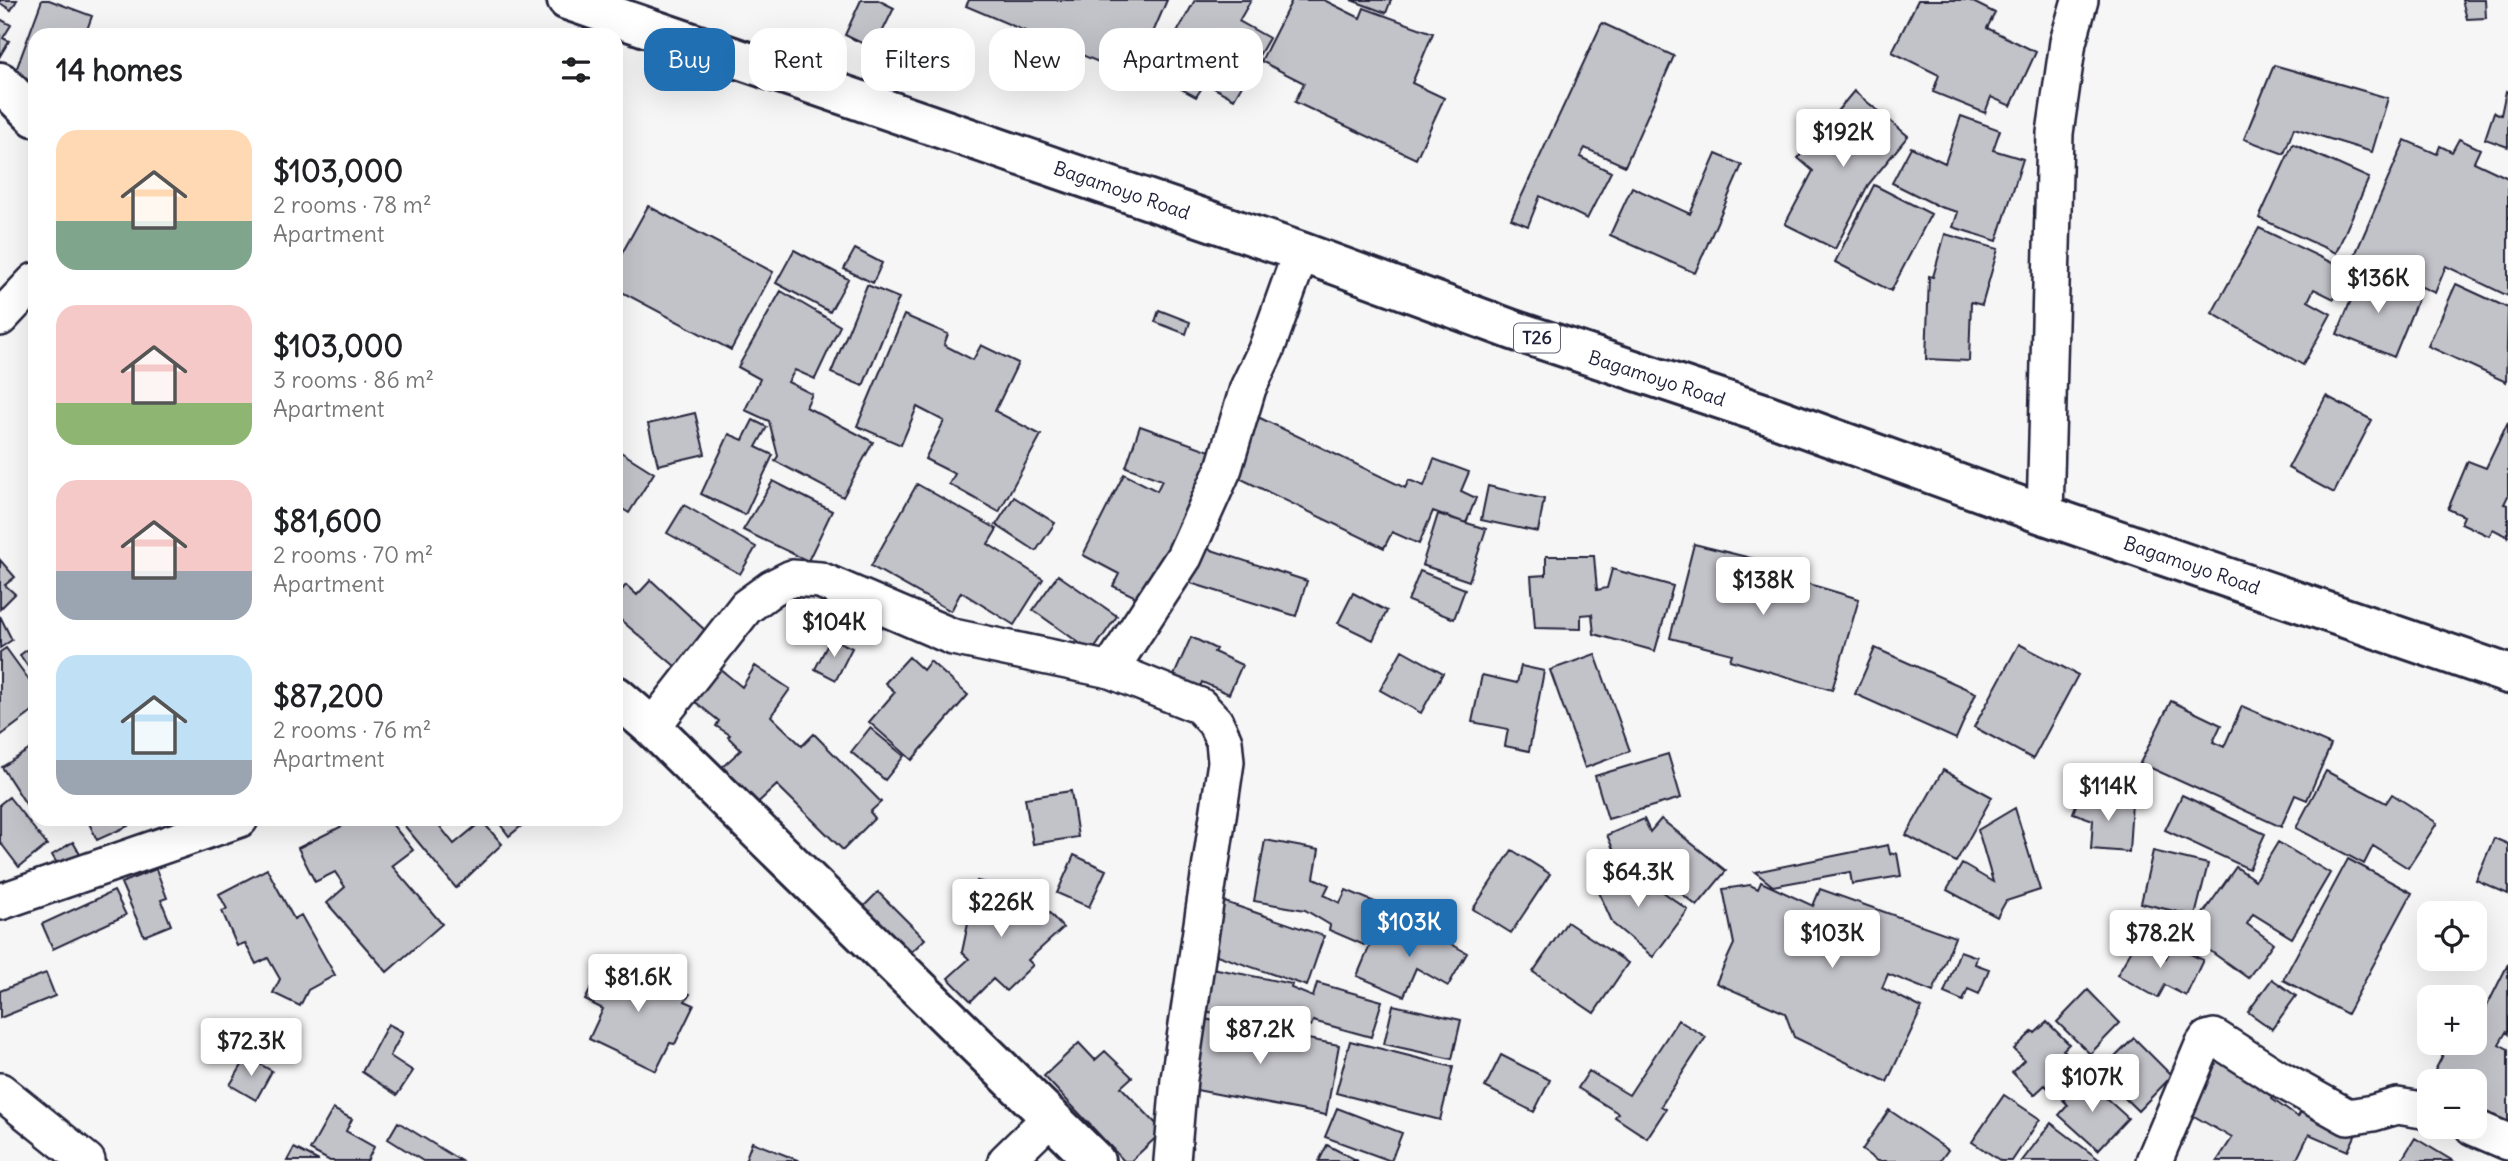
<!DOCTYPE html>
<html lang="en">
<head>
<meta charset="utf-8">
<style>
	:root { --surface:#fff; --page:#f6f6f6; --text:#202124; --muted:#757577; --accent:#1f6fb2 }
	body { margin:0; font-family:Delius,sans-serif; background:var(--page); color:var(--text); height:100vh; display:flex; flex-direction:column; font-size:26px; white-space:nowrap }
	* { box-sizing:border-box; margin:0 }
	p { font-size:23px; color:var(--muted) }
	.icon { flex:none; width:38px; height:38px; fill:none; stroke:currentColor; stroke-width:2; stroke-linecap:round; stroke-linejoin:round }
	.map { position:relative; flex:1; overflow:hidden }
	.sheet { position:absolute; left:28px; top:28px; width:595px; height:798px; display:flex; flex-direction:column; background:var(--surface); border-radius:21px; box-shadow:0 7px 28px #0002 }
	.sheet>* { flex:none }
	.top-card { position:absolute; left:644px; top:28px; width:665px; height:63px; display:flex; gap:14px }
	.tools { position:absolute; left:2417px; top:901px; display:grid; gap:14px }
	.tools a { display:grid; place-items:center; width:70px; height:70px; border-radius:14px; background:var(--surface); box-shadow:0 7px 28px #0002; font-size:35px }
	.price { position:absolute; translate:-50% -60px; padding:0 16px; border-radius:7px; background:#fff; color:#222; font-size:23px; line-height:46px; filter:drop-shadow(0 2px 4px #0008) }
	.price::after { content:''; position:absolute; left:50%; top:42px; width:21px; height:16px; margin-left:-10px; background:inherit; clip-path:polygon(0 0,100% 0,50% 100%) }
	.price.selected { background:var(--accent); color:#fff }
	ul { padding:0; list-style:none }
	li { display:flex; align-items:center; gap:21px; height:175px; padding:0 28px }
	li span { display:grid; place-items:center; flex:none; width:196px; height:140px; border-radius:21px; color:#555 }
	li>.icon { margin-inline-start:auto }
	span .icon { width:84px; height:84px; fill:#fffc; stroke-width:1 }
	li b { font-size:30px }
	h2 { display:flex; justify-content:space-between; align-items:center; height:84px; padding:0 28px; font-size:30px }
	.pill { padding:0 24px; border-radius:21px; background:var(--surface); box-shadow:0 7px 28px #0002; font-size:24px; line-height:63px }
	.pill.selected { background:var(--accent); color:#fff }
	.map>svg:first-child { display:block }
</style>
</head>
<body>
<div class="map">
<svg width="2508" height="1161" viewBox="0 0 2508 1161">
	<rect width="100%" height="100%" fill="#f6f6f7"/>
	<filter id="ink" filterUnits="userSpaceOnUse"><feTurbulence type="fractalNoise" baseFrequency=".0143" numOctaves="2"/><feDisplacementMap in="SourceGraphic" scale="14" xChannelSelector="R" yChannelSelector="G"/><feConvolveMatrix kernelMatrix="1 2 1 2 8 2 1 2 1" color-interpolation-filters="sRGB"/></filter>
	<g filter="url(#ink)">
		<path fill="#c2c2c9" stroke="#22223b" stroke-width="2" d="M0,0H17L11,10L0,3Z
			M42,0H49L92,16L85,35H35V93L11,84Z
			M861,0H878L894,8L874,49L845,35Z
			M969,0H1167L1134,77L966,6Z
			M1195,0H1251L1239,21L1269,38L1234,99L1205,83L1196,97L1154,74Z
			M1292,0H1324L1360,18L1364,8L1433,33L1412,83L1444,98L1416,159L1295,102L1304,83L1261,61Z
			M1351,0H1391L1386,13Z
			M1918,0H1969L1995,13L1987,28L2036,52L2011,106L1991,97L1985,113L1933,92L1939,75L1892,52Z
			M2462,0H2485L2486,18L2467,19Z
			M0,19L11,25L3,38L9,41L0,56Z
			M1602,23L1674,56L1625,166L1585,148L1580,157L1611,172L1587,219L1540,196L1528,226L1511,219Z
			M2274,65L2388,98L2372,152L2294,128L2284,154L2244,139Z
			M1854,91L1908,136L1868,185L1835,249L1785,224L1813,171L1798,158Z
			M2506,91L2508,92V147L2485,139L2494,112L2501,115Z
			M1961,116L2000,130L1993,150L2023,159L1997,241L1953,227L1958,212L1940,207L1892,183L1911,147L1945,163Z
			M2459,139L2480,149L2474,162L2508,178V296L2446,266L2435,293L2354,257L2405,140L2437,154L2440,146L2452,152Z
			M2293,144L2369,178L2336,253L2259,218Z
			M1716,154L1742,165L1695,273L1610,235L1632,187L1690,214Z
			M1874,185L1931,214L1891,291L1835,262Z
			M648,206L773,272L731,350L616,289V264Z
			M2259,228L2347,270L2334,299L2314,289L2308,301L2331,314L2303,365L2212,313Z
			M1945,234L1998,249L1982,305L1971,302L1969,361L1926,359L1929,276L1933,277Z
			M855,249L882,263L873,283L844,269Z
			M794,250L848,279L830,312L776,283Z
			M2362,273L2419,296L2394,357L2337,334Z
			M2456,284L2508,308L2506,382L2428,346Z
			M867,285L899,298L863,386L831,373Z
			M781,291L840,326L815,379L795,370L788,382L812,394L806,407L873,442L843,497L775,461L778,456L769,421L745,410L760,379L738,367Z
			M1159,310L1190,322L1186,334L1155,322Z
			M904,315L948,334L944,345L973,360L981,345L1018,363L995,411L1041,435L999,512L949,484L955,474L925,459L944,421L917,407L901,445L857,426Z
			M2326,396L2372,420L2334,493L2288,468Z
			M695,413L705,454L658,465L648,424Z
			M1258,417L1405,488L1409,480L1424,486L1434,459L1469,472L1461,491L1476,498L1466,523L1433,511L1419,544L1392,532L1384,548L1231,474Z
			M753,420L767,427L756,447L773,455L745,515L701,494L729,434L743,440Z
			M2508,422V496L2504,504L2508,505V537L2493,529L2489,536L2461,523L2464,516L2448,509L2468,461L2486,468Z
			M1140,426L1213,452L1146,602L1113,586L1119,574L1083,555L1124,474L1157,491L1162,480L1126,467Z
			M616,449L654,473L629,513L616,505Z
			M773,481L832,511L808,561L743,530Z
			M917,484L997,529L988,544L1043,579L1014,625L961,592L951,611L871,566Z
			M1488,486L1544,499L1538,532L1481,520Z
			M1014,497L1055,523L1036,551L996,525Z
			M684,505L756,547L740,574L667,533Z
			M1438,514L1486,529L1469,581L1422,565Z
			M1193,544L1307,581L1296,616L1181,580Z
			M1694,544L1771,563L1769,572L1859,599L1832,690L1730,660L1732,654L1670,638Z
			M1546,556H1594L1597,590L1607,588L1612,569L1673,586L1655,651L1594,634L1592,614L1581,615V629L1535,628L1531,576L1546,575Z
			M0,560L15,577L5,585L15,594L0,609Z
			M1420,571L1465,589L1454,619L1408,601Z
			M1058,575L1117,616L1092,652L1033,610Z
			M651,580L708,633L682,672L616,616V597L626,585L637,595Z
			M1353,593L1387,611L1373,640L1338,623Z
			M0,616L12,640L0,648Z
			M1191,637L1216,649L1214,652L1242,665L1229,694L1202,682L1198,691L1172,680Z
			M831,638L852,648L836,680L815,669Z
			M35,644V677L20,655Z
			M2019,644L2078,675L2033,759L1974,727Z
			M6,648L35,688V710L0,736V652Z
			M1875,648L1976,693L1956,739L1855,694Z
			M1402,650L1443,673L1421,713L1380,690Z
			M1595,654L1630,751L1585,768L1550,670Z
			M909,657L923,670L930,661L968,695L912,760L869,722L895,692L885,683Z
			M714,664L742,687L755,666L790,689L771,716L802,746L814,734L881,802L870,812L875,818L843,850L777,785L753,807L720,769L741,750L728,737L730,735L716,726L719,721L688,696Z
			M1521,666L1544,671L1529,751L1505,746L1508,729L1472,722L1482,675L1517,683Z
			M2171,701L2221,725L2213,742L2224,747L2242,706L2331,745L2307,800L2295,795L2281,827L2140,763Z
			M870,728L904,756L885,780L851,752Z
			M35,746V818L2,767Z
			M1668,754L1681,798L1608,819L1595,776Z
			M1943,770L1992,797L1956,862L1906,835Z
			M2326,771L2386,803L2392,794L2437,823L2408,868L2373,846L2364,864L2296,828Z
			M1071,791L1078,837L1033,844L1025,798Z
			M2182,795L2265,834L2249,869L2165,830Z
			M9,797L47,845L19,867L0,842V804Z
			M2079,797L2094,802V798L2132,802L2129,852L2091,849L2093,820L2073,813Z
			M2015,808L2040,890L2006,901L1997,917L1947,890L1962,864L1993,882L1978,830Z
			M87,819H125L128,826L97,840Z
			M388,819L413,850L392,866L442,924L387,972L327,903L345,887L335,872L315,882L298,848L356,819Z
			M399,819H434L454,844L482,821L502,844L456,888Z
			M496,819H530L509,836Z
			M1644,819L1650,832L1661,819L1726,871L1697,906L1649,867L1625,877L1607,835Z
			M2494,838L2508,844V894L2476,880Z
			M1265,840L1319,850L1314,878L1329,885L1324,895L1340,903L1346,890L1382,905L1364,945L1329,930L1330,925L1305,910L1254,901Z
			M73,842L85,863L64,875L52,855Z
			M2278,842L2330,873L2292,938L2253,914L2247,924L2273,943L2248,978L2188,935L2236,867L2255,880Z
			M1888,845L1890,854L1897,853L1901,876L1852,884L1850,872L1773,886L1755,872Z
			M1512,850L1550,874L1511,933L1473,909Z
			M2153,851L2208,864L2195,916L2141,903Z
			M1074,855L1106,870L1089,907L1057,893Z
			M2348,859L2412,893L2347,1014L2283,980Z
			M1600,862L1648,894L1655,886L1688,910L1653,957L1613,924L1590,872Z
			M156,869L167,898L161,900L171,925L144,936L121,883Z
			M267,869L294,919L301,915L335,975L308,990L300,1006L273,993L280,979L268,958L256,964L245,943L237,946L222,911L227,909L219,894Z
			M977,881L1017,890L1012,915L1033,895L1063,928L1028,960L1033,965L1006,991L993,979L971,1001L948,978L969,959L962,952Z
			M1761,882L1813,906L1820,889L1955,937L1933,992L1888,974L1882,988L1922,1008L1887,1082L1794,1037L1785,1013L1716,983L1734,944L1723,889L1750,885L1758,889Z
			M114,891L126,915L53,949L42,924Z
			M878,892L925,939L902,961L856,914Z
			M1216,899L1324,936L1307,986L1199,949Z
			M1567,922L1628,963L1594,1013L1533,972Z
			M1416,924L1467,953L1448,986L1416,968L1404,996L1357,976L1378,926L1407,938Z
			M2136,942L2166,958L2172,945L2203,960L2186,996L2165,985L2158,998L2117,975Z
			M1960,951L1977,957L1975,964L1989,969L1979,994L1968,989L1963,1001L1944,993Z
			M605,961L638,977L643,968L690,994L685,1001L694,1005L675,1044L670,1043L656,1071L589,1039L603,1009L585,1000Z
			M2508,964V1034L2506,1032L2499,1044L2508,1049V1124L2474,1107V1082H2429L2443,1055L2422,1044L2429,1031V1043H2474V1011L2482,1016Z
			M1202,966L1292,984L1291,988L1313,997L1317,983L1382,1001L1371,1037L1313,1021L1311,1026L1285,1015L1283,1027L1194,1009Z
			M46,973L55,996L0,1018V991Z
			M2272,979L2296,996L2272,1029L2248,1012Z
			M2088,990L2120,1023L2090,1054L2057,1022Z
			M1393,1005L1461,1020L1452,1059L1384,1044Z
			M1194,1017L1339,1045L1326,1115L1181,1087Z
			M1678,1020L1706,1037L1661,1106L1666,1109L1647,1138L1615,1117L1618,1113L1578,1088L1589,1071L1629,1095Z
			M2047,1022L2069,1044L2063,1050L2084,1071L2057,1097L2045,1085L2034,1095L2012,1072L2024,1060L2014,1049L2033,1031L2035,1033Z
			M388,1024L403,1032L390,1056L413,1071L397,1095L362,1072Z
			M2134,1038L2172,1076L2138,1111L2099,1073Z
			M1350,1041L1453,1067L1440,1120L1336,1093Z
			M1079,1043L1095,1060L1105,1051L1132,1077L1121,1087L1163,1131L1131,1161H1124L1044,1076Z
			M1501,1055L1550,1080L1534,1112L1485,1087Z
			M247,1057L272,1071L256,1100L230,1085Z
			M2218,1057L2277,1091L2272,1099L2293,1114L2298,1117L2303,1107L2357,1132L2348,1151L2309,1134L2296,1161H2217L2232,1138L2187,1112Z
			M2084,1078L2128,1118L2098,1150L2059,1115L2068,1105L2063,1100Z
			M2004,1095L2040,1119L2012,1161H2001L1972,1142Z
			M1337,1108L1402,1133L1391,1161L1325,1137Z
			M333,1109L352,1119L346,1131L374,1147L367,1161H330L310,1150Z
			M1889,1110L1948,1150L1940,1161H1877L1862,1150Z
			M398,1122L461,1161H423L388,1139Z
			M2051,1123L2101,1161H2022Z
			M2415,1138L2453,1161H2401Z
			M752,1142L800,1161H745Z
			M1327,1145L1358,1161H1319Z
			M294,1148L319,1161H287Z"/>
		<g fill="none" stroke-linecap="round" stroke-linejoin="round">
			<g stroke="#22223b" stroke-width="40">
				<path id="minor" d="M0,318L35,281
					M2045,515L2055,133L2068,42L2080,0
					M1110,670L1184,557L1224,468L1248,388L1266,350L1301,252
					M652,727L746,607L772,588L792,578L820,580L953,637L1110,670L1200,706L1215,722L1224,741L1226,762L1179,1079L1172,1161
					M0,902L240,819
					M0,1091L87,1161
					M2473,1127L2508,1142
					M1006,1161L1050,1118
					M2154,1161L2203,1045L2207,1039L2214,1037L2278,1078L2348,1117L2373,1113L2397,1106L2429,1111"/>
			</g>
			<g stroke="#22223b" stroke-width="44">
				<path id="tertiary" d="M0,82L35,117
					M616,696L652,727L1095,1161"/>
			</g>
			<g stroke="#22223b" stroke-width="44">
				<path id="trunk" d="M567,0L1301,252L1513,330L1769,415L2045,515L2508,674"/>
			</g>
			<use href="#minor" stroke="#fff" stroke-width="35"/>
			<use href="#tertiary" stroke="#fff" stroke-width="38"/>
			<use href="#trunk" stroke="#fff" stroke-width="38"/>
		</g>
	</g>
	<g text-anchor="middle" stroke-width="7" stroke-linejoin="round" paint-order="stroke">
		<rect fill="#fff" stroke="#646476" stroke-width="2" x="1514" y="323.5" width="46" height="29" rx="5"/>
		<g font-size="18" font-weight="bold" fill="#22223b">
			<text x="1537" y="344">T26</text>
		</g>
		<g font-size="19" fill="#22223b" stroke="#fff">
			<text transform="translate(1122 190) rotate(19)" y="7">Bagamoyo Road</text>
			<text transform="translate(1657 378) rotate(18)" y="7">Bagamoyo Road</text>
			<text transform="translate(2192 565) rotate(19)" y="7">Bagamoyo Road</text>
		</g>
	</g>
</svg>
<div class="tools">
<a><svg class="icon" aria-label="locate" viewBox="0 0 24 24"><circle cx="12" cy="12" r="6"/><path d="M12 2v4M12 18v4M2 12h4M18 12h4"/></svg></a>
<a>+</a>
<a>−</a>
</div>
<b class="price" style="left:1843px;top:169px">$192K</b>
<b class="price" style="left:2378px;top:315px">$136K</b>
<b class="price" style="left:1763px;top:617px">$138K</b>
<b class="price" style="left:834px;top:659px">$104K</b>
<b class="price" style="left:2108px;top:823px">$114K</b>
<b class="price" style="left:1638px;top:909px">$64.3K</b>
<b class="price" style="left:1001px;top:939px">$226K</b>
<b class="price selected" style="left:1409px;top:959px">$103K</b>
<b class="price" style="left:1832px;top:970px">$103K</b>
<b class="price" style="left:2160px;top:970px">$78.2K</b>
<b class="price" style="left:638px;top:1014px">$81.6K</b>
<b class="price" style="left:1260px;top:1066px">$87.2K</b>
<b class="price" style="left:251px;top:1078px">$72.3K</b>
<b class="price" style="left:2092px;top:1114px">$107K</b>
<div class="top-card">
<a class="pill selected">Buy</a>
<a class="pill">Rent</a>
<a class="pill">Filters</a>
<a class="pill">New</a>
<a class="pill">Apartment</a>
</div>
<section class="sheet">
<h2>14 homes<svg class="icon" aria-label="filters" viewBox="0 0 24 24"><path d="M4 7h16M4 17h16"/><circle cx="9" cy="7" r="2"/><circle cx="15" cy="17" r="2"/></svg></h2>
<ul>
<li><span style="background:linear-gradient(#ffd9b3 65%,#7fa58c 0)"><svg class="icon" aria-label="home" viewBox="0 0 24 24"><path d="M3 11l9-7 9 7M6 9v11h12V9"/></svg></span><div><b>$103,000</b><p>2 rooms · 78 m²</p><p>Apartment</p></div></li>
<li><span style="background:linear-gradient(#f6c9c9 70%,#8fb573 0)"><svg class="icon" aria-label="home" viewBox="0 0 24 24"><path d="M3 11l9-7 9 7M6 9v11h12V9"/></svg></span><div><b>$103,000</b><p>3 rooms · 86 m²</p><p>Apartment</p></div></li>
<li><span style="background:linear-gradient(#f6c9c9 65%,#9aa5b1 0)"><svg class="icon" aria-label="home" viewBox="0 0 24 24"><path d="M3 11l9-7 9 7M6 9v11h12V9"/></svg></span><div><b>$81,600</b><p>2 rooms · 70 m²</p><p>Apartment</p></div></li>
<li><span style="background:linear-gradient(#bfe0f5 75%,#9aa5b1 0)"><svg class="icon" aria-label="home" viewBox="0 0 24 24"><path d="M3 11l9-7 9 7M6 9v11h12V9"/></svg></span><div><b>$87,200</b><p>2 rooms · 76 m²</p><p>Apartment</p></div></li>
</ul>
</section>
</div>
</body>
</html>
